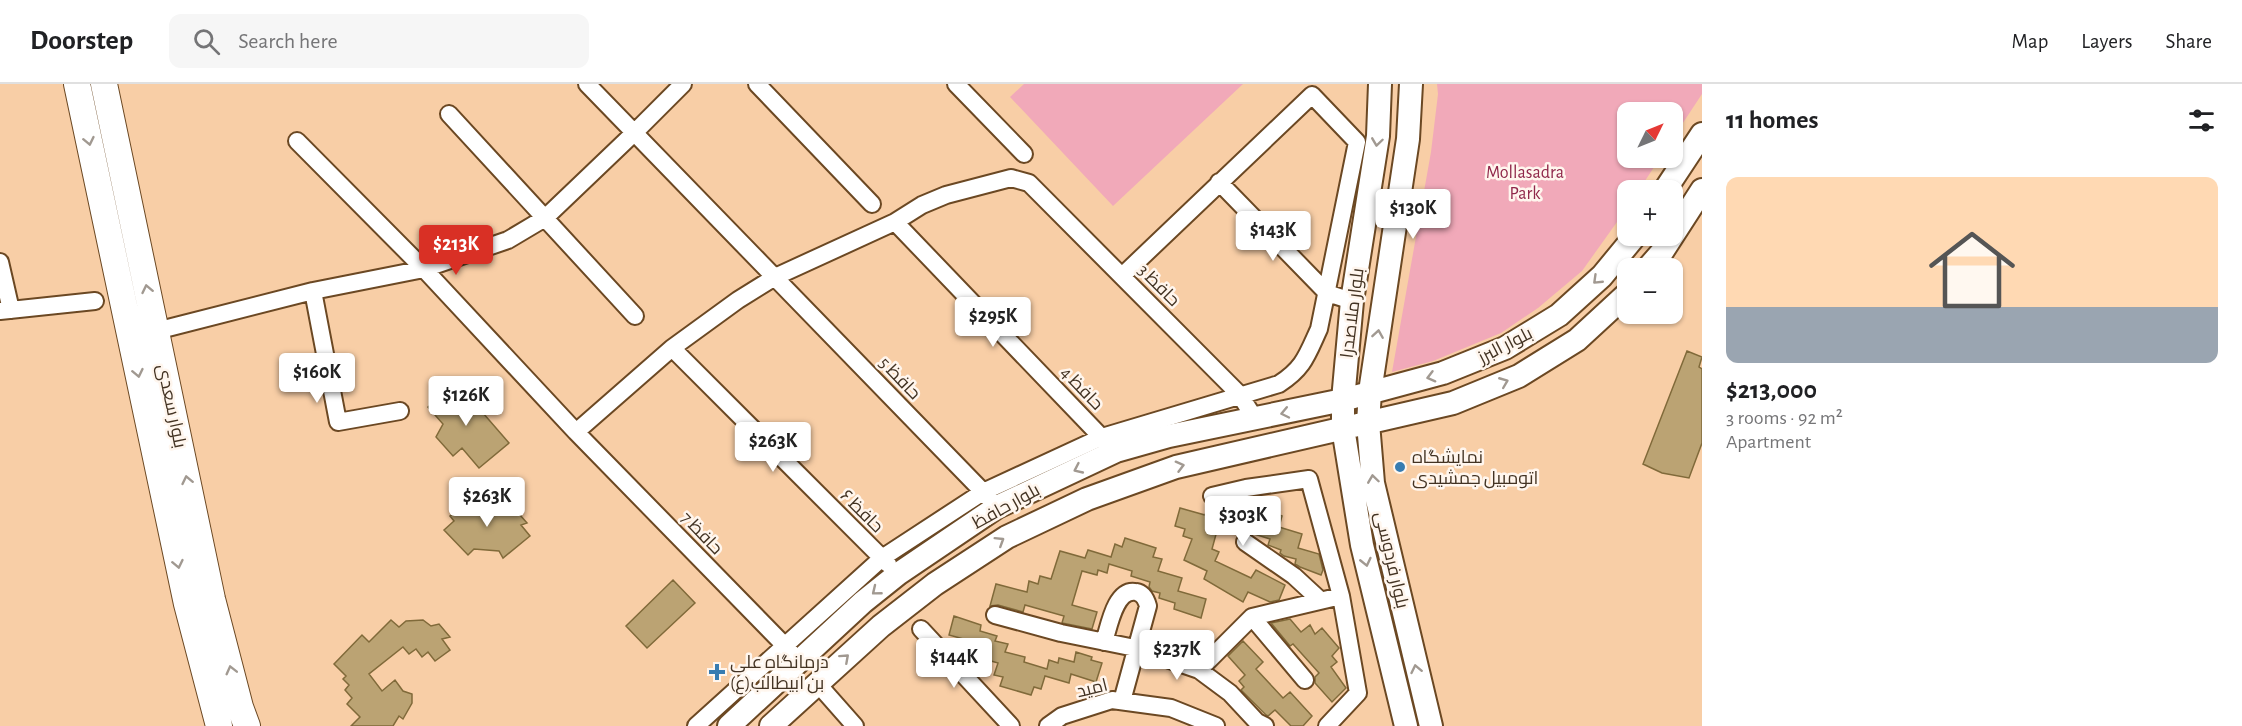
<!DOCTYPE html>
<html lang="en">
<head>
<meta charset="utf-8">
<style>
	:root { --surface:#fff; --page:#f6f6f6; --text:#202124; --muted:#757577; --line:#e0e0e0; --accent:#d93025 }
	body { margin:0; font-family:"Alegreya Sans",Cairo,sans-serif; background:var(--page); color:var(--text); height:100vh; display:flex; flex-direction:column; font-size:22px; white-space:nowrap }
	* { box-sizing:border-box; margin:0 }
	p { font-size:20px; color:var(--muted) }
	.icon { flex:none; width:33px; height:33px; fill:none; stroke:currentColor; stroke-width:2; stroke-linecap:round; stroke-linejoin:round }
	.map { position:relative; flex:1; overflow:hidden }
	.drawer { display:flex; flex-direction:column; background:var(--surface); width:540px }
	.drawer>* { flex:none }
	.needle { width:39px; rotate:47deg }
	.controls { position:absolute; left:1617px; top:18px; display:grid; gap:12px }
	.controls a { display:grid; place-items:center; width:66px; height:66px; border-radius:12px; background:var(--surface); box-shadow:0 2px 4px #0004; font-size:30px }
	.price { position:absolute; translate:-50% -51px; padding:0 14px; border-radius:6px; background:#fff; color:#222; font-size:20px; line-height:39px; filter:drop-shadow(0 2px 3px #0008) }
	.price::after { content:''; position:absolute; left:50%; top:36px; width:18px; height:14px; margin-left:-9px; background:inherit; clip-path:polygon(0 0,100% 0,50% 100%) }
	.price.active { background:var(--accent); color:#fff }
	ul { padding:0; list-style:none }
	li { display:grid; align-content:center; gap:12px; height:318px; padding:0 24px }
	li+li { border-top:2px solid var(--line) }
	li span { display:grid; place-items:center; height:186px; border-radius:12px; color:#555 }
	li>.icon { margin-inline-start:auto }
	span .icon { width:108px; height:108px; fill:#fffc; stroke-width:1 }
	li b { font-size:26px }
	h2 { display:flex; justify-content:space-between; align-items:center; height:72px; padding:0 24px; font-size:26px }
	header { display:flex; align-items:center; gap:36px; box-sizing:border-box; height:84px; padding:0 30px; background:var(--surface); border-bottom:2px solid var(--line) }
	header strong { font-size:28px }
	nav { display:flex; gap:33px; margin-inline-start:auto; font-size:21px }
	.search { width:420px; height:54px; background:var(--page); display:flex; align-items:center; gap:15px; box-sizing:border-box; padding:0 21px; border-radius:12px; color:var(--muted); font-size:22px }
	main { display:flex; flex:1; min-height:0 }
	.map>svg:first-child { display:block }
</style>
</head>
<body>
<header>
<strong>Doorstep</strong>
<div class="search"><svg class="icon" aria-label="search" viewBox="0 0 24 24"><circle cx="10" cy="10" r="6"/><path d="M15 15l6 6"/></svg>Search here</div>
<nav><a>Map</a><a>Layers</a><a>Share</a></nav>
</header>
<main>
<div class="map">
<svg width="1702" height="642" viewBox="0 0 1702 642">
	<rect width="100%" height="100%" fill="#f8cea6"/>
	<path fill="#f1a9b9" d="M1024,0H1243L1113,122L1010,13Z
		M1437,0H1702V10L1673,54L1672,28H1628V74H1660L1639,106H1628L1627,124L1582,187L1538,224L1501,249L1433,277L1392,288L1431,68L1438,10Z"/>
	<path fill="#bba373" stroke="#806a3a" stroke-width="1.5" d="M1687,267L1702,273L1699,283L1702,285V359L1689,394L1662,389L1643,380Z
		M457,299L509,359L479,384L462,364L453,372L436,353L443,340L428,323Z
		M1248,414H1254L1276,420L1274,429L1282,432L1279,443L1302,450L1298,464L1319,470L1323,486L1321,491L1300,483L1295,480L1296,475L1284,472L1280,469L1281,466L1268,461L1270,455L1251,449L1252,444L1230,437L1227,446L1218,443L1212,465L1219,468L1215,477L1251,494L1256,486L1285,501L1279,516L1270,518L1248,508L1243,518L1204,495L1207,487L1184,476L1192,455L1183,452L1185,445L1175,442L1180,424L1205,431L1208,423L1231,430L1235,417L1243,419L1244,415Z
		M465,417L471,424L483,418H491L499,421L506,429L513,423L527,439L521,441L530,452L503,474L499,467L474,465L468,471L444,446L454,437L450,432Z
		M1125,454L1156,464L1153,473L1162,475L1158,487L1182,494L1178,507L1206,515L1201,534L1174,525L1175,519L1159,514L1160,509L1152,507L1149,503L1150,498L1131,492L1132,487L1109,480L1107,489L1098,486L1097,491L1082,487L1072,521L1097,528L1092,545L1062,539L1064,532L1025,521L1023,528L998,521L990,522L996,500L1027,508L1029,497L1038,500L1040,492L1051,495L1060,467L1085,474L1088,466L1111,473L1115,460L1122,463Z
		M673,496L695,519L647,564L626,542Z
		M954,532L981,541L980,547L997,552L995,557L1008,560L1005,568L1025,573L1024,578L1047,585L1049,576L1058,579L1059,574L1074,578L1076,568L1092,573L1091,576L1102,579L1096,598L1071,590L1069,599L1045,592L1041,605L1034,603L1031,611L1000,602L1003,593L994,591L998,579L974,572L978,559L949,551Z
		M1290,535L1301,548L1310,541L1315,550L1322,544L1339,564L1332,572L1337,578L1331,583L1346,604L1332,618L1315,599V593L1319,589L1293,560L1290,562L1271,539Z
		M391,536L399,543L406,537L423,536L431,542L439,540L450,553L442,555L450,566L435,577L428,568L422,573L416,565L409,570L403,563L369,590L382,607L395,596L403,607L412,610V619L403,635L399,632L393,642H351L360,633L347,620L352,614L345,606L349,601L343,595L346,592L334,580L362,551L369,558Z
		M1243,557L1263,578L1256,585L1283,614L1290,608L1312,632L1303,642H1291L1275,626L1268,632L1266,631L1241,606L1244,603L1239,597L1245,591L1228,572Z"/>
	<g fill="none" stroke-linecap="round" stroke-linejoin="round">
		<g stroke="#6b4823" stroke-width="20">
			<path id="street" d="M587,0L990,415
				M757,0L872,120
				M956,0L1024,70
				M449,30L635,232
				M297,57L424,185L576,348L790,567
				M1219,98L1327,209L1352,217
				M895,138L1108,360
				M0,178L11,226
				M313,207L338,338L400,327
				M0,227L95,217
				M156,247L313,207L424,185L508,156L545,134L634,49L683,0
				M672,264L888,480
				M576,348L672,264L738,216L775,193L895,138L922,121L946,111L1011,94L1029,99L1240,311L1255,335
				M1212,412L1246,404L1309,395L1341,512
				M1245,458L1294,492L1320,516
				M995,531L1061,549L1135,564L1199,586L1230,609L1257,638L1265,642
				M1252,533L1305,596
				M921,545L1011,642
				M1104,558C1109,543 1115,504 1136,508C1143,509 1146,515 1148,522L1122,617
				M1199,586L1252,533L1341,512L1358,609L1327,642
				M817,599L855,642
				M696,642L882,474L983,408L1102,353L1279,300C1304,284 1307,271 1319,245L1357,58L1312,11L1122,192
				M1048,642L1062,632L1112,616L1171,624L1216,642"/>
		</g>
		<g stroke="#6b4823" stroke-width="26">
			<path id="secondary" d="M1380,0L1378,52L1352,217L1343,316V344L1362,461L1406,642
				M1411,0L1408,55L1370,308L1368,339L1373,399L1431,642
				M1665,106L1702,50
				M1648,184L1662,168L1702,106
				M729,642L863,518L898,490L997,423L1116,367L1169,352L1343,316L1443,289L1505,264L1559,231L1602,192L1635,152
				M771,642L881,542L935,500L1007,453L1087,415L1176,383L1453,319L1519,292L1577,256L1628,209"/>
		</g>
		<g stroke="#6b4823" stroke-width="28">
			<path id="primary" d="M77,0L187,520L219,642
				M104,0L212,515L240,623L247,642"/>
		</g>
		<use href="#street" stroke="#fff" stroke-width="16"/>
		<use href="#secondary" stroke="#fff" stroke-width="22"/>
		<use href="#primary" stroke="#fff" stroke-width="26"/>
	</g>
	<defs><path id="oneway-chevron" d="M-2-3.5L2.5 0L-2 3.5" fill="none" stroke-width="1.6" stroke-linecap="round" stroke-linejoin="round" transform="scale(1.5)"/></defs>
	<g stroke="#a19991">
		<use href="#oneway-chevron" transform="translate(89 57) rotate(78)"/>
		<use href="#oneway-chevron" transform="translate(1377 58) rotate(98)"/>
		<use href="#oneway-chevron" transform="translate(1597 196) rotate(136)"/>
		<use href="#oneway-chevron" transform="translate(147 205) rotate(-102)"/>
		<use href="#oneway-chevron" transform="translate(1378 250) rotate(-81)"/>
		<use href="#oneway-chevron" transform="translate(138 289) rotate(78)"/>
		<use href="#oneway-chevron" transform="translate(1431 293) rotate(165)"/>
		<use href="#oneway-chevron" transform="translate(1504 298) rotate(-22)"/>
		<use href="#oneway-chevron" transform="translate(1285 329) rotate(168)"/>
		<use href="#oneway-chevron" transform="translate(1180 382) rotate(-15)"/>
		<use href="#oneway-chevron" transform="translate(1078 385) rotate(155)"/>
		<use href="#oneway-chevron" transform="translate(1373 395) rotate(-98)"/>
		<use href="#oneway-chevron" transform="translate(187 396) rotate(-102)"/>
		<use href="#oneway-chevron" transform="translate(1000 457) rotate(-32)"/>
		<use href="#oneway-chevron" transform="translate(1366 478) rotate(77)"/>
		<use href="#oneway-chevron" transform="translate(178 480) rotate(78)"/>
		<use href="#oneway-chevron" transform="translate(876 507) rotate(141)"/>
		<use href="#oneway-chevron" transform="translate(845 574) rotate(-42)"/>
		<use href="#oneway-chevron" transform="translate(1416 585) rotate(-102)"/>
		<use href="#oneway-chevron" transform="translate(231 586) rotate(-104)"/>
	</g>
	<g fill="#377cb1" stroke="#fff6ee" stroke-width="2">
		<circle cx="1400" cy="383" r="6"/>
		<path d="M714 579h6v6h6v6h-6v6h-6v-6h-6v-6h6z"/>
	</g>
	<g text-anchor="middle" stroke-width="5" stroke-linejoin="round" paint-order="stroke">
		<g font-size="18" fill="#90274a" stroke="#fff6ee">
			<text x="1525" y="94">Mollasadra<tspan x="1525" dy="21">Park</tspan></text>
		</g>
		<g font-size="18" fill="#433323" stroke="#fff6ee">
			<text transform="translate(1159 201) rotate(45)" y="6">حافظ 3</text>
			<text transform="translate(1352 229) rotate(-83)" y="6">بلوار ملاصدرا</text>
			<text transform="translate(1505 261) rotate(-27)" y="6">بلوار البرز</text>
			<text transform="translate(900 294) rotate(46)" y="6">حافظ 5</text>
			<text transform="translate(1082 304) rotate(46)" y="6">حافظ 4</text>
			<text transform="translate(172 322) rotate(78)" y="6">بلوار سعدی</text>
			<text transform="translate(1006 422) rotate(-29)" y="6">بلوار حافظ</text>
			<text transform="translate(862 427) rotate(45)" y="6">حافظ ۶</text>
			<text transform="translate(702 449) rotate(46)" y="6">حافظ 7</text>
			<text transform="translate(1392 476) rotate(77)" y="6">بلوار فردوسی</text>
			<text transform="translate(1092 604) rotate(-14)" y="6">امید</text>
		</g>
		<g font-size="18" fill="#433323" stroke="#fff6ee" text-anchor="start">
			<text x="1412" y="379">نمایشگاه<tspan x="1412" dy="21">اتومبیل جمشیدی</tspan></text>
			<text x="730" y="584">درمانگاه علی<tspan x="730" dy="21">بن ابیطالب(ع)</tspan></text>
		</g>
	</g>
</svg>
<div class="controls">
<a><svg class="needle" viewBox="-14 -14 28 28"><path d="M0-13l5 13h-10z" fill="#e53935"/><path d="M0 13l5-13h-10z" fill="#757577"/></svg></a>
<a>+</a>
<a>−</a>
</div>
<b class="price" style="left:1413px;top:156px">$130K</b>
<b class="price" style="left:1273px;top:178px">$143K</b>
<b class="price active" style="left:456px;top:192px">$213K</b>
<b class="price" style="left:993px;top:264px">$295K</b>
<b class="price" style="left:317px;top:320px">$160K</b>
<b class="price" style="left:466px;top:343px">$126K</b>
<b class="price" style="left:773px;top:389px">$263K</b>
<b class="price" style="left:487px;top:444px">$263K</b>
<b class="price" style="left:1243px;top:463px">$303K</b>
<b class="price" style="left:1177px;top:597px">$237K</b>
<b class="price" style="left:954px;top:605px">$144K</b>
</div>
<section class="drawer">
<h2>11 homes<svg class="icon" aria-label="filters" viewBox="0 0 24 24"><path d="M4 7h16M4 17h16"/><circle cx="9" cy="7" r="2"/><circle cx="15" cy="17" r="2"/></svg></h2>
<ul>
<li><span style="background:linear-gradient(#ffd9b3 70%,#9aa5b1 0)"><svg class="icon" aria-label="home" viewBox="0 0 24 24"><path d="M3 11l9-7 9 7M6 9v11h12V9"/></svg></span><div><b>$213,000</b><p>3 rooms · 92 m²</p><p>Apartment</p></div></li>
</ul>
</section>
</main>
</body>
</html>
